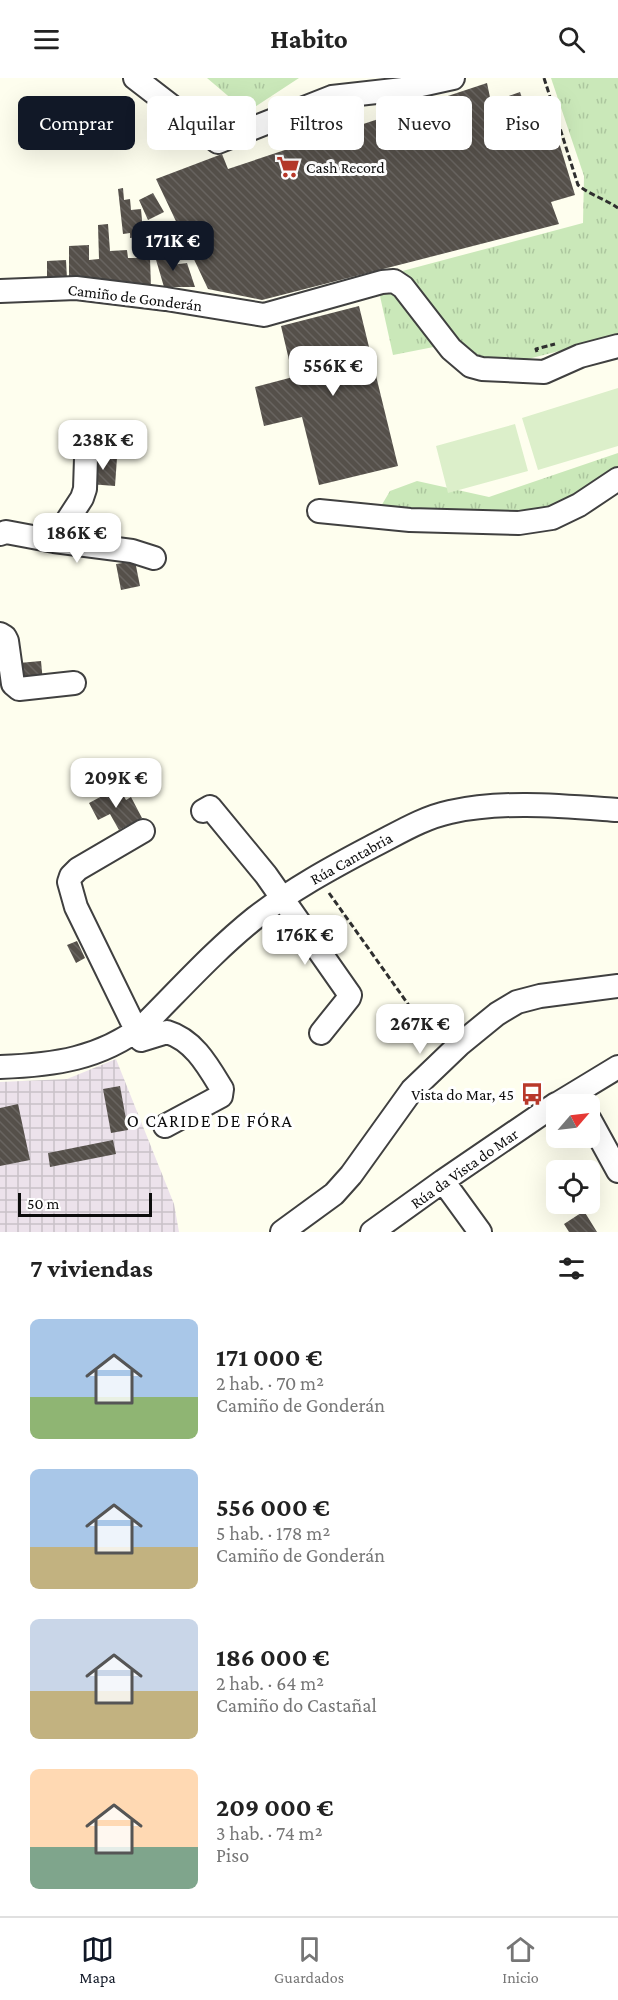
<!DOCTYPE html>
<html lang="es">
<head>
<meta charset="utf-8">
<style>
	:root { --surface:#fff; --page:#f2f2f2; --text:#222; --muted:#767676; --line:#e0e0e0; --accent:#111827 }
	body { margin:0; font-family:"Crimson Pro",serif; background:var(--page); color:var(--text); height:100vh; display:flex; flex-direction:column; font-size:22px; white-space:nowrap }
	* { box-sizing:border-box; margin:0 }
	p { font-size:20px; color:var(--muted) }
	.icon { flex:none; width:33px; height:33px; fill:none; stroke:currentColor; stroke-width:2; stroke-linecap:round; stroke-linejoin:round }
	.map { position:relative; height:1154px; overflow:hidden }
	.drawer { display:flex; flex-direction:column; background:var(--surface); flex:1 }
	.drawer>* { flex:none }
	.guide { position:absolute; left:18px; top:18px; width:582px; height:54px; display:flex; gap:12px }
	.needle { width:39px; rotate:62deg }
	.controls { position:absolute; left:546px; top:1016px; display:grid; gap:12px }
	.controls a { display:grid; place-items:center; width:54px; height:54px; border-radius:9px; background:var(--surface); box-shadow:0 6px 24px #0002; font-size:30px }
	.scale { position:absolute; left:18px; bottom:15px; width:134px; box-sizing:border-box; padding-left:6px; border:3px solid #0d0d0d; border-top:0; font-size:16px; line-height:21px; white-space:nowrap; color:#0d0d0d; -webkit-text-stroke:4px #fff; paint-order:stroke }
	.price { position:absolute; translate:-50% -51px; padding:0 14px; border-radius:12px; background:#fff; color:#222; font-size:20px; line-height:39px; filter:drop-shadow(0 2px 3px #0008) }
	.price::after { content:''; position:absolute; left:50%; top:36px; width:18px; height:14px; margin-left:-9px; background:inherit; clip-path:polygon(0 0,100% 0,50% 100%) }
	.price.selected { background:var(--accent); color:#fff }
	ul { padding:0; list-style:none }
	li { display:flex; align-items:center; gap:18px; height:150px; padding:0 30px }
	li span { display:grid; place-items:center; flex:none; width:168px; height:120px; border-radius:9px; color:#555 }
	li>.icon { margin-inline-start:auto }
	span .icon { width:72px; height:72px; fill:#fffc; stroke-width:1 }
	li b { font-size:26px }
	h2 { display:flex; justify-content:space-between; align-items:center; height:72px; padding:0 30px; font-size:26px }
	.tag { padding:0 21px; border-radius:9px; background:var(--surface); box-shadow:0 6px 24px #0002; font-size:21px; line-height:54px }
	.tag.selected { background:var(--accent); color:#fff }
	header { display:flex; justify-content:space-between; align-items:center; height:78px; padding:0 30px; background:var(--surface); font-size:27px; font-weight:700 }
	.tab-bar { display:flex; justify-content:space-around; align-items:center; height:84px; border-top:2px solid var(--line); background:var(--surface); font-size:16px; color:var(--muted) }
	.tab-bar a { display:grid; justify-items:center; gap:3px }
	.tab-bar .selected { color:var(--accent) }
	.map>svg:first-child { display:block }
</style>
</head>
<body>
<header><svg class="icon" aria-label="menu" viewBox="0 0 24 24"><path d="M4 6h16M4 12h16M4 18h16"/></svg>Habito<svg class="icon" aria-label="search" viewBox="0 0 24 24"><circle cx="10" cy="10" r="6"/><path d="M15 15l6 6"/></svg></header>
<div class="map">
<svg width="618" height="1154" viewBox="0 0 618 1154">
	<defs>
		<pattern id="industrial-grid" width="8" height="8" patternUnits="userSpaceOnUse" patternTransform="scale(1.5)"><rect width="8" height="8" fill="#ece2eb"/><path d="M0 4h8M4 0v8" fill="none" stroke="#c9c1c8"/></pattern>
		<pattern id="grass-tufts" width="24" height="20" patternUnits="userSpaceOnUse" patternTransform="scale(1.5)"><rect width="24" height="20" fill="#cae8b9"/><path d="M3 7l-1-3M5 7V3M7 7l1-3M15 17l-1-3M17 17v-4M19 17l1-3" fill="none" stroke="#acc69e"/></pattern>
		<pattern id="building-back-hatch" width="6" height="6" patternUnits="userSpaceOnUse" patternTransform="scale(1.5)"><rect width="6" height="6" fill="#55504a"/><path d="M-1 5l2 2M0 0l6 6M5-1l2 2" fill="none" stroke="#686460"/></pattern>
	</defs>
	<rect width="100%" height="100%" fill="#fefeee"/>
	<path fill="url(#industrial-grid)" d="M116,981L174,1126L179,1154H0V1004L67,1001Z"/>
	<path fill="url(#grass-tufts)" d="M207,0H299L247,34Z
		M551,0H618V258L528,281L484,287L454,265L393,277L376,200L583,145L584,98Z
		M618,375V396L576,423L520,438L380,430L390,413L417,403L489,419Z"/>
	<path fill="#dcefca" d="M618,310V368L538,392L522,340Z
		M515,346L528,393L448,415L436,368Z"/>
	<path fill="url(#building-back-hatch)" d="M487,5L491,24L520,14L534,55L554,48L575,117L551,124L559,146L262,222L208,211L156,101L222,76L228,91Z
		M123,110L124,122L130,121L131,132L141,131L143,153H136L137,159L130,160V155L123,156L118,111Z
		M153,115L164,134L148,142L139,122Z
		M108,146L110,173L127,172L128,180H150L151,210L69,201V168L89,167V182L99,181L98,147Z
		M169,172L171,187L187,185L195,209H164L154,175Z
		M66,182L67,201L47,202V183Z
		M359,228L398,388L319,407L302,339L264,348L255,309L293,299L281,248Z
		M91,378L117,380L115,408L89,406Z
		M135,483L140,508L121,512L116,486Z
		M41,583L43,604L21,606L19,585Z
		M119,709L126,722L131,719L142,740L119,752L110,736L98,742L89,725Z
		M77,863L85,880L76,885L67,867Z
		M120,1008L128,1052L111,1055L103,1011Z
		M18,1026L30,1082L0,1088V1030Z
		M113,1062L116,1076L50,1089L48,1075Z
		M584,1133L597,1154H569L564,1146Z"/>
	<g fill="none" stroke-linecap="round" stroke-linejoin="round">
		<g stroke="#404040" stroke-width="26">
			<path id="minor" d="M135,0L218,64L332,19L403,11L453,0
				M0,213L76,210L166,221L264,237L382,204L394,203L403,209L451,271L471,288L482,291L544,294L580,278L618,268
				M319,433L410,442L519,445L552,440L579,427L618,401
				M0,456L6,454L54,463L132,473L154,480
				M54,463L82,420L85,411L86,380
				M0,556L5,559L7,563L13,606L19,611L74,605
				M203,733L210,729L266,797L350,917L349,920L321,955
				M143,753L78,791L71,798L69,804L76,829L141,962L167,954C194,962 208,988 222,1011L221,1018L165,1048
				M0,989C54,987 100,981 144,947C180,911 215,872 255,840C291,812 331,790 371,769C397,756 422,740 450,734C504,722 563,728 618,732
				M557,1026L618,989
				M590,1042L618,1093
				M443,1103L480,1154
				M282,1154L334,1116L351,1097L412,1012L459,967L497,936L517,924L540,918L618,908
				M372,1154L443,1103L556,1026"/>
		</g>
		<path stroke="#2f2f2f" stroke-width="3" stroke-dasharray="6 3" stroke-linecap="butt" d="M544,0L578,107C590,117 605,121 618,130
			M537,274L536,271L555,266
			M329,815L435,964"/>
		<use href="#minor" stroke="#fff" stroke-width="22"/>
	</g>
	<defs>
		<g id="supermarket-bare" transform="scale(1.8)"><path d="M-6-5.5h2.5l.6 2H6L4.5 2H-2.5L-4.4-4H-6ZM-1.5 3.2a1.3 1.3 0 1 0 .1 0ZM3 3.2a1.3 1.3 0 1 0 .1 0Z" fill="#b9392a" stroke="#fff" stroke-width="2.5" paint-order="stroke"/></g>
		<g id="bus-bare" transform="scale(1.8)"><path d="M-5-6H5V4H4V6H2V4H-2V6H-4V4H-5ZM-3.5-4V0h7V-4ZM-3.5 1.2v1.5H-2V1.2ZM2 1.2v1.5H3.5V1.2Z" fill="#b9392a" stroke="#fff" stroke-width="2.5" paint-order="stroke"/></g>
	</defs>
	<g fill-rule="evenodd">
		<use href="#supermarket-bare" x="288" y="89"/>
		<use href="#bus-bare" x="532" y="1016"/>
	</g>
	<g text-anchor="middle" stroke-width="6" stroke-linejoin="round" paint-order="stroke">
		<g font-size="16" fill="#0d0d0d" stroke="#fff" text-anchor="start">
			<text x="306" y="95">Cash Record</text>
			<text x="514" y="1022" text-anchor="end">Vista do Mar, 45</text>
		</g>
		<g font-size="16" fill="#0d0d0d" stroke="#fff">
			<text transform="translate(135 219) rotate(7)" y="6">Camiño de Gonderán</text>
			<text transform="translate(351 780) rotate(-29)" y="6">Rúa Cantabria</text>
			<text transform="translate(464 1090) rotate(-35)" y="6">Rúa da Vista do Mar</text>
		</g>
		<g font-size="18" letter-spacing="1.5" fill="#0d0d0d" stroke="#fff">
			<text x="210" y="1049">O CARIDE DE FÓRA</text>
		</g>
	</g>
</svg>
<div class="controls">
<a><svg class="needle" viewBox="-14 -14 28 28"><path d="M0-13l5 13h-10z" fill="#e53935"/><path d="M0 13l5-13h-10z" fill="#767676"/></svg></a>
<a><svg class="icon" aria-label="locate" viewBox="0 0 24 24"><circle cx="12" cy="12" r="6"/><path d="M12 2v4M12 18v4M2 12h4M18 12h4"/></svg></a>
</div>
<div class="scale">50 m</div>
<b class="price selected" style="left:173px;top:194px">171K €</b>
<b class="price" style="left:333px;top:319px">556K €</b>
<b class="price" style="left:103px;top:393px">238K €</b>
<b class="price" style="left:77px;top:486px">186K €</b>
<b class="price" style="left:116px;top:731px">209K €</b>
<b class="price" style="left:305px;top:888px">176K €</b>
<b class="price" style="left:420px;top:977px">267K €</b>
<div class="guide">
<a class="tag selected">Comprar</a>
<a class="tag">Alquilar</a>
<a class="tag">Filtros</a>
<a class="tag">Nuevo</a>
<a class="tag">Piso</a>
</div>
</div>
<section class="drawer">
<h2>7 viviendas<svg class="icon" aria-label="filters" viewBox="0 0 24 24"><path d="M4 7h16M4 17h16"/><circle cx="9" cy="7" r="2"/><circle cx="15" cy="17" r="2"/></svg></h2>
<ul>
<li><span style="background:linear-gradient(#a9c7e8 65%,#8fb573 0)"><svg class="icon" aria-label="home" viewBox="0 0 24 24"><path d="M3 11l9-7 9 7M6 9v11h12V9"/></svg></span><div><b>171 000 €</b><p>2 hab. · 70 m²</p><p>Camiño de Gonderán</p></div></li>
<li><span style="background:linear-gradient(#a9c7e8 65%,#c2b280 0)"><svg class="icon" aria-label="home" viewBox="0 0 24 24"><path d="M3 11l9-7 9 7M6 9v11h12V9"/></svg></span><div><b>556 000 €</b><p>5 hab. · 178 m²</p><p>Camiño de Gonderán</p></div></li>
<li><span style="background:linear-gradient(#c9d6e8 60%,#c2b280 0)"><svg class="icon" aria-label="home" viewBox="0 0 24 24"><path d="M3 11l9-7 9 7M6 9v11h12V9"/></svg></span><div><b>186 000 €</b><p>2 hab. · 64 m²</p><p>Camiño do Castañal</p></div></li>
<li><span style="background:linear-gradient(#ffd9b3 65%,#7fa58c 0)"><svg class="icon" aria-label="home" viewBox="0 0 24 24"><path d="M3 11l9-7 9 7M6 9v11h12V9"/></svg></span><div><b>209 000 €</b><p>3 hab. · 74 m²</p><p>Piso</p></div></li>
</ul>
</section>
<nav class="tab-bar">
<a class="selected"><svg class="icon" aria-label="map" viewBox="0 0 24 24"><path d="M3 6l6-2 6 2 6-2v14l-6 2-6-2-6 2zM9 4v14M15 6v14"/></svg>Mapa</a>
<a><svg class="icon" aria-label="saved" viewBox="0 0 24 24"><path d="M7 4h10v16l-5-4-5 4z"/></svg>Guardados</a>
<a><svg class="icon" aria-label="home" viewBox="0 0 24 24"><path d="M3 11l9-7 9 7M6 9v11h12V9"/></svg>Inicio</a>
</nav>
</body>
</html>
